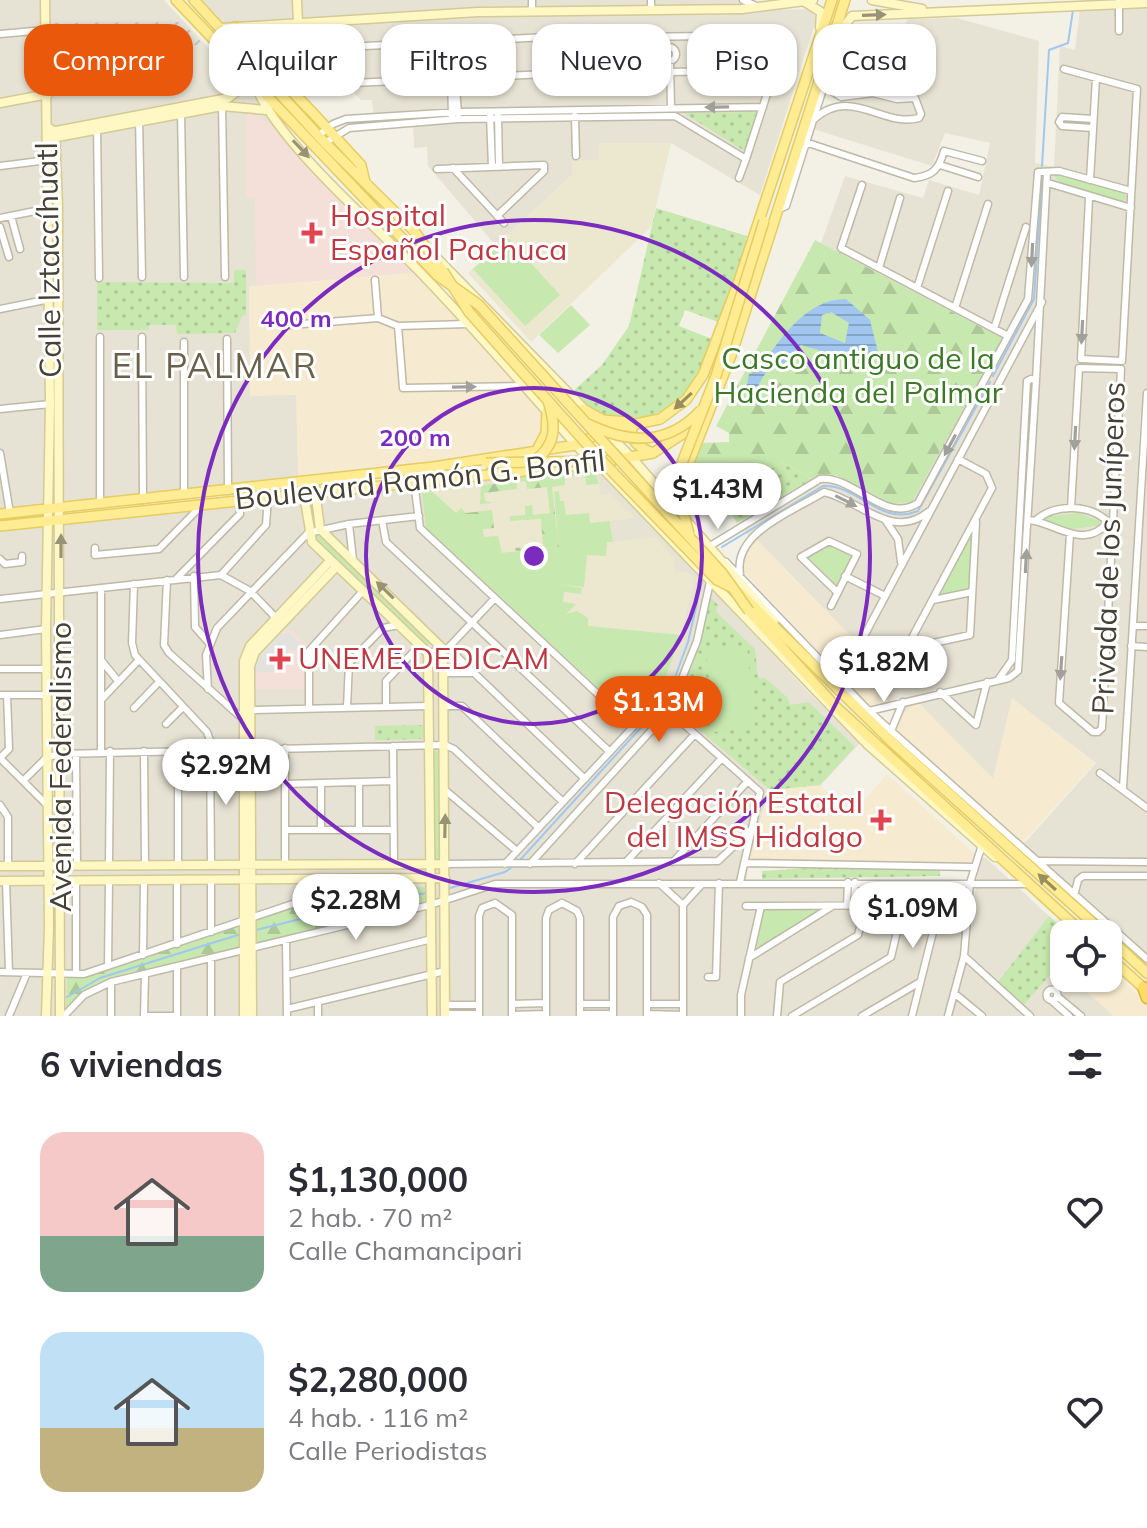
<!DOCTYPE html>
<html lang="es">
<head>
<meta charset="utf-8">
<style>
	:root { --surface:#fff; --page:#f2f2f3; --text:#2b2b33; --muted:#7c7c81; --accent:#ea580c }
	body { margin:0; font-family:Mulish,sans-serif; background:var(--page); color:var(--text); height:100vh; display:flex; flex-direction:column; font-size:30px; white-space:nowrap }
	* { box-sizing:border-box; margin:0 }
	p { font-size:26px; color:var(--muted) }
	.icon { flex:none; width:44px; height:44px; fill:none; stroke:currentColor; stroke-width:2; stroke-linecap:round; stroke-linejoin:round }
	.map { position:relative; height:1016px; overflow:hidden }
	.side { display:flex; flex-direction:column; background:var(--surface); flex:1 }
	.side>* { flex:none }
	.banner { position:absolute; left:24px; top:24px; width:1100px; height:72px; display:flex; gap:16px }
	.controls { position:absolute; left:1050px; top:920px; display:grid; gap:16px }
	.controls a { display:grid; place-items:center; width:72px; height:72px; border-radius:16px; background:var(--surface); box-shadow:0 2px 6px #0004; font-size:40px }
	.price { position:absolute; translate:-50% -68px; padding:0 18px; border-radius:28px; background:#fff; color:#222; font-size:26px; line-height:52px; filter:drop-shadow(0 2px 4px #0008) }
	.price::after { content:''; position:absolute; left:50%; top:48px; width:24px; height:18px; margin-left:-12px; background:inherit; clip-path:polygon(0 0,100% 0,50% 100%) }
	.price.selected { background:var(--accent); color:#fff }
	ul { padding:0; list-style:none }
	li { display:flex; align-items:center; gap:24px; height:200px; padding:0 40px }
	li span { display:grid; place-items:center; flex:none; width:224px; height:160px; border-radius:24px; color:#555 }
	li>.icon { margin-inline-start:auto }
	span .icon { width:96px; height:96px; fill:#fffc; stroke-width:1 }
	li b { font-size:34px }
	h2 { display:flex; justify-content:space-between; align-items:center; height:96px; padding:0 40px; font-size:34px }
	.chip { padding:0 28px; border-radius:24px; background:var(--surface); box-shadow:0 2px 6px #0004; font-size:28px; line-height:72px }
	.chip.selected { background:var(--accent); color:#fff }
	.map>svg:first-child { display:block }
</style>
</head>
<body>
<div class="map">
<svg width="1147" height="1016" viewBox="0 0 1147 1016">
	<defs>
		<pattern id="industrial-furrows" width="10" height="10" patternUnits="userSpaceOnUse" patternTransform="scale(2)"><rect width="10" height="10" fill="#e5e2db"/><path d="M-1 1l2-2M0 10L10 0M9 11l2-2" fill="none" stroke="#c6c3bd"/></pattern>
		<pattern id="grass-dots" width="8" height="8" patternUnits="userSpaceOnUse" patternTransform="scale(2)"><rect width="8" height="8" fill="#c7e8ae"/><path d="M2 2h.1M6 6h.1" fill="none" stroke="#acc896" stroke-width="1.8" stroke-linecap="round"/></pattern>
		<pattern id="forest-firs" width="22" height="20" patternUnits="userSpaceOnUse" patternTransform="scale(2)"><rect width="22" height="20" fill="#c7e8ae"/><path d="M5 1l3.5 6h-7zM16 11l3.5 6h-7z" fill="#acc896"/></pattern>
		<pattern id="water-rules" width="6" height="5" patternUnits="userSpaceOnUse" patternTransform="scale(2)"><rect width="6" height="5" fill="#a1c7f1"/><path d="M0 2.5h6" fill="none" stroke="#85a3c4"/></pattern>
	</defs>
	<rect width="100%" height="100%" fill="#f3f1e6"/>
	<path fill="#e7e3d4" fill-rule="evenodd" d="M0,0H164L425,281L526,454L55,506L52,513L0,519Z
		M186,0H741V8L474,12L216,33Z
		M1081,0H1147V980L1108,944V934H1097L1012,857L1096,763L1012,699L993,779L917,702L903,715L883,696L894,683V674L881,667L756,539L751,541L740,522L812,479L827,474L847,480L891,504L1002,338L821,243L845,176L923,198L929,180L979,195L990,143L945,133L932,166L813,129L817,121L835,110L845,111L851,93L863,91L874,57L900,60L907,19L957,18L1039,41L1035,163L1054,167L1060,46L1075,50ZM1141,412H1144L1123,787L1110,775L1120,782Z
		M812,9L816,20L760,195L671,143H599V161L572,175L496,246L428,166L427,147L414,148L413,127L375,129L372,100H361L309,47L307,26L474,16Z
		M584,467L600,472L615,485L809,693L861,742L820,786L769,790L749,860L745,887H968L962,952L968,954L979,857L986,858L1049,916L999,982L1024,1005L1058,966L1064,971V978H1072L1114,1016H0V528Z"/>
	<path fill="#f6ead0" d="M417,272L536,393L551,425L532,454L298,480L296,395L250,396L249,286Z
		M756,539L881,667L895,674L894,682L873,710L744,572V551Z
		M1012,698L1095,763L1023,842L894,728V723L917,701L993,779Z
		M887,774L975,854L971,865L749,860L770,790L820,785L851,815Z
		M1108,967L1147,1003V1016H1114L1072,978H1108Z"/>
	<path fill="url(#industrial-furrows)" d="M182,22L204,45H183L184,64L52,90L50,23Z
		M279,28L287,48L269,58L252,40L260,30Z"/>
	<path fill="#ece8cf" d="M599,143H671L651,227L531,342L468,273L572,175V161L599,160Z
		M587,469L599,479L600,494L610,493L635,518L611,521L613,542L655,537L675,559L674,571L688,573L695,579L676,651L654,700L589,642L592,638L425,485L459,481L469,486L505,482L515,475Z"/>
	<path fill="#f4e0d9" d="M247,111L268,123L412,272L256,286L255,198H246Z
		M284,625L307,645L304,689H254L256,656Z"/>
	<path fill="url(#grass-dots)" d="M759,112L746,152L684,113Z
		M656,208L747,236L738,280L732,285L718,322L685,310L679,326L712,339C703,361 693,388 674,404C654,420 612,425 590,410C583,405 577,398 571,393L602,365L629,326Z
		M234,270H246V315L242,316L235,333L177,334L176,325H149V330H97V282L234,283Z
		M781,462L812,479L737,523L724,500Z
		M710,597L718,605L716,612L755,649L758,678H765L788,698L790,705L809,702L855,747L820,785L770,790L675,709L699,648Z
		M423,725V739L375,740V726Z
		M827,867L940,868V876L762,879V871Z
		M1049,916L1069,934H1064V959L1024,1005L998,982Z"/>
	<path fill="url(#forest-firs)" d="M815,240L1002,338L912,502L891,504L836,475L812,479L781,462L724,500L713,484L686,500V476L700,443L729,442V433L716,426Z
		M580,469L595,473L599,484L586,485L585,475L565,477V485L552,487L559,547L516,551L515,548L543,545L541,519L510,521V516L525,515V506L532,505L533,515L550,513L547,487L527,489L526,481L517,482V489L484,493L485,501L493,503L480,504L481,485L506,483L515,476Z
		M461,508L466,513L492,510L494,528L483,529L484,537L498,536L502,553H500L456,513Z
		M428,887L427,901L256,943V920L352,888Z
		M242,925L243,947L96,984L66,1011L67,978L87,976Z"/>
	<path fill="#c7e8ae" d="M1054,174L1123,192L1127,198L1120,203C1103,198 1058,191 1054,174Z
		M508,238L560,295L525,326L473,269Z
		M571,305L590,325L558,353L539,335Z
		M827,312L849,323L845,343L820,333L822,315Z
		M421,485H425L500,553L559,547L554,492L559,491L560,501H564L566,515L589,513L590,523L610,521L613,542H607L606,556L587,555L584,587L555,584L582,588L581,594L564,592L563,602L576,604L566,614L577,611L588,618V626L681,635L660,693L634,721L426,528Z
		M1078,513L1101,521L1102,525L1067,530L1044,522L1046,517Z
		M972,531L969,589L939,595Z
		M320,535L433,642L432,645L424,644L316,544L314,537Z
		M829,544L853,556L837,586L808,557Z
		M747,647L755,727L714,732L706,651Z
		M438,750L441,860H432L433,752Z
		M764,909H824L756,951Z"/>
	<path fill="#e4e2de" d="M54,43L102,44V77L54,86Z
		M280,631L284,635L288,632L304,646L302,651L276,650V672H255L259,653Z"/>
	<path fill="url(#water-rules)" fill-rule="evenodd" d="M846,299L870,320L878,352L835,355L801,345L781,367L766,372L756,389L746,390L749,374L756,373C778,343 804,299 846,299ZM831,312L849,323L845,343L820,333L822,315Z"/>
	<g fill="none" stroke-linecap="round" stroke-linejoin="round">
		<path stroke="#a1c7f1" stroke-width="2" d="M1042,166L1049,50L1068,43L1073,10
			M993,376L1034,299L1042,177
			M722,547L823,486C858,484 880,527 918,511L990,382
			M520,860L667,699L688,642L702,581
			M450,888L505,872L515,865
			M256,930L364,903L426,893
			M67,997L100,978L241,934"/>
		<g stroke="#bfb9a8" stroke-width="9">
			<path id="street" d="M743,0L754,5
				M1119,0V31
				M651,9V0
				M532,11V0
				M0,34L45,30
				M547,37L551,41V70L548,74L353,83L321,53L325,48Z
				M662 54a7 7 0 1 1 14 0a7 7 0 1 1-14 0Z
				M443 58a9 9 0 1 1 18 0a9 9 0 1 1-18 0Z
				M670,61L671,108
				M1064,69L1137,89L1122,361L1081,359L1089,198
				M455,74L458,114
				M451,75L452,116
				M222,106L225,277
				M181,113L184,277
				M498,114L499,167
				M490,115L492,167
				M575,116L576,156
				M139,117L142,277
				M813,120C851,85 882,128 919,118L921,114L915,98L897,99L873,93L841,97L833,92L826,80
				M97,126L99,278
				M1093,128L1062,126L1059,122L1062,117L1093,119
				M319,135L333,124L346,119L458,112L763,107
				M799,140L914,178C933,176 939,169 944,151L982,161
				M325,143L349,128L386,125L458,119L675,116L746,159
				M940,165L978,177
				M0,166L48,160
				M453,168L504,223
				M437,169L544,165V171L497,216
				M739,178L746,159L785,38L784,35L561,38L560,71L565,74L775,70
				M1090,180L1096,78
				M1048,183L1131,208
				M862,185L841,248L1008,336
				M777,210L786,206L834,54L833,42
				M11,216L20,249
				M0,218L50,208
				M0,227L9,257
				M879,268L900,198
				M375,280L378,318
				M917,288L948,191
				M955,308L988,204
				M0,309L50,299
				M290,325L378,318L398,326L467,324
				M398,326L403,388L526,386
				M994,329L1026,227
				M100,337V504
				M142,337L143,500
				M227,339L228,491
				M1036,380L1047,172
				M0,409L50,404
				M0,453L10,513
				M414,482L420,528L633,727L505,864
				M184,495V342
				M382,520L386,542L610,752
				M1028,520C1051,520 1083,552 1107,523
				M1036,520C1056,503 1091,504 1109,523
				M886,521L898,539L901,562
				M349,524L353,560
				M1070,534L1059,703L1093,732H1098L1102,728L1121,369L1079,368L1071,508
				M710,546L820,479C854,475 885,525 918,503L1028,299L1038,172L1059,171L1131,191
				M95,548V555L159,549L201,506
				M0,559L5,564L22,562V556
				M726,562L869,711L1147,959
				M740,574C733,532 794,511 824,492C860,500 892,541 928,512
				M221,575L266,525L268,497
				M194,576L195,627L209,643
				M845,576L885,596
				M177,578L240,514L239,499
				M167,580L164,645L169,653L244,720
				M134,584L132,643L135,655L207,732L210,740L211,865
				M0,599L221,575L250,591L279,621
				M933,600L972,592
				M831,606L857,554L829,541L801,557L837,592
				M1133,626H1147
				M0,635L46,629
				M863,638L1042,302
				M1131,646L1147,647
				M448,648L585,779
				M906,649L992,488L986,474L958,459
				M906,649L970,635L976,522
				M906,649L910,667
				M428,653L448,648L495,598
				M101,660L118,681
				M0,669H46
				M445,673H474
				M998,680L1012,660L1027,381L1031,379
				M208,689L206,655L217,628L308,533L349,524L419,516
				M940,692L976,725L987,682
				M0,695H46
				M7,695L9,749L0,758L46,804
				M102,699L138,661
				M386,706V681L420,645
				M445,706H462L563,802
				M347,707L349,663L383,628L399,625
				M134,708L158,683
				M309,708V651L362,592
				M251,710L428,706
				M669,711L760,792L740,882
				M869,711L1009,678L1018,671L1036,380L1031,379
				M166,724L183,707
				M891,731L903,702
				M393,746L394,864
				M285,748V864
				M178,750V865
				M101,751V588
				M144,751L145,865
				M76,754L77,866
				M1100,773L1147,808
				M23,781L47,757L61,754L445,745L454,749L539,828
				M321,783V830
				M285,784L393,781
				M1123,788L1147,393
				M445,790L517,851
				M0,805L8,817V866
				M285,830H393
				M359,830V782
				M1040,861L1147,862
				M626,862L722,758
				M673,862L748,781
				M744,863L974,867
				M444,864L718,861L751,830
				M530,864L669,711L697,641L710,582
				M575,864L695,734
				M109,865L110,751
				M6,881L9,972
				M76,881V974
				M659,883L683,905
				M1075,892L1078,880L1083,876H1147
				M631,902L642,907L647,915V1016
				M495,903L512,915V1016
				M562,903L577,911L580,918V1016
				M746,906L940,905
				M847,906L848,882
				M854,906L855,882
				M211,932V880
				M286,940L287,1016
				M177,944V880
				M143,955L144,881
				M964,956L1030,1016
				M211,958V1016
				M749,958L831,907
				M108,966L109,881
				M177,966V1016
				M0,972L84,974L361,881
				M287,975L432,939
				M708,977H716L719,883
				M111,982V1016
				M1046.5 995a5.5 5.5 0 1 1 11 0a5.5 5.5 0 1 1-11 0Z
				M954,993L982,1016
				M1057,996L1081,1016
				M1051,1000L1069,1016
				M318,1002V1016
				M512,1004L546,1003
				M580,1004H613
				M647,1004H683
				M445,1005H479
				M287,1009L445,971
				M445,1014H479
				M580,1014H613
				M647,1014L683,1015
				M512,1015L546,1014
				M9,1016L27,973
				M64,1016L84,995L111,982L430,905L495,884H1028
				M144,1016L145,975
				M147,1016H177
				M479,1016V916L482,908L495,903
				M546,1016V918L549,910L562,903
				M613,1016V917L619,906L631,902
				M683,1016V905L702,884
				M741,1016V995L761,906
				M777,1016L780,982L858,935L865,906
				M792,1016L891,957L903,906
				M862,1016L920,982
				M912,1016L943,892
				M948,1016L964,956L970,883L981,848"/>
		</g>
		<g stroke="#d4ca95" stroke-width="11">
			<path id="secondary" d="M45,0L50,404L46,629L49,927L46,1016
				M297,0L298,23
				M872,0L922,9
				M805,2L821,12L820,27
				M221,28L478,12L742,9L813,0
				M839,33L852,16L1147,3
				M256,87C280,144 371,222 417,269C477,331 534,397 592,463L603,469L633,500L867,744L995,857
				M0,103L48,94
				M47,127L55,132L58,207L60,1016
				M51,132L228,98L236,92L241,71
				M52,138L222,106L266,110
				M433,254L632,458L774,621
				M314,481L320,529L443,649L445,1016
				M302,483L312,542L428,653L432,1016
				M0,866L444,864
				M0,881L445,878
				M244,1016V661L250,646L330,561
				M252,1016L250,666L255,652L336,567"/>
		</g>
		<g stroke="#e5cd62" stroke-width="12">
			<path id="primary" d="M176,0L437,275
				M194,0L325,143L415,232L443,271
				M235,27L278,77
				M264,75L281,80L313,113L361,165L365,182
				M583,409L603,420L628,422
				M633,425C627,440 640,448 653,453
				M537,450L546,433L547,411
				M596,463L653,453L706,419
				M682,480L732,353L845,0
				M0,514L433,467L576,445L606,430L660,419L686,400L703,375L739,281L832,0
				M0,526L581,465
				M739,592L893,743L1105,934
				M749,611L836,707L1084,934
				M1108,937L1147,973
				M1108,956L1147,991"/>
		</g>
		<g stroke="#dfb433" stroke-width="13">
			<path id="highway" d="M1143,987L1147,998"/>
		</g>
		<use href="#street" stroke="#fff" stroke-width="6"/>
		<use href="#secondary" stroke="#fff7c4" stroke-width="8"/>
		<use href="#primary" stroke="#ffec93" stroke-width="9"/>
		<use href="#highway" stroke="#ffdd65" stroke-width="10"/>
		<g stroke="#e5cd62" stroke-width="12" stroke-linecap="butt">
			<path id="primary-bridge" d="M443,271L469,312L500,347L602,461L717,580L731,587
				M437,275L479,305L723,574L749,611
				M588,424C629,444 668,446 701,410
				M534,461C557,445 556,425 548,401
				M486,463L602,461
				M689,534L678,492L680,468L716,376L764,221"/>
		</g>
		<use href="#primary-bridge" stroke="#ffec93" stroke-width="9"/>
	</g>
	<defs><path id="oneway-solid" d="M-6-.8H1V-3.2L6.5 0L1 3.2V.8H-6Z" transform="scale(2)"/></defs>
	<g fill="#999375">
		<use href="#oneway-solid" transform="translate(874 15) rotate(-2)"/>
		<use href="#oneway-solid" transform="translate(301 149) rotate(47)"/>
		<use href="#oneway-solid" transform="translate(61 546) rotate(-90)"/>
		<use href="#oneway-solid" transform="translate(385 590) rotate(-136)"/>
		<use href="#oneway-solid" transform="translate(445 826) rotate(-89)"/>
	</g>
	<g fill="#a2a09a">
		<use href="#oneway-solid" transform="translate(717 107) rotate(179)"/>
		<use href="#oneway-solid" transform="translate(1032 255) rotate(93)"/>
		<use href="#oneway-solid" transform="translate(1082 332) rotate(93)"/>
		<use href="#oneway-solid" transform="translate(464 387) rotate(-1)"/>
		<use href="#oneway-solid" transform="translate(1075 438) rotate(93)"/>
		<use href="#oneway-solid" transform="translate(950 445) rotate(118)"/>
		<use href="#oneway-solid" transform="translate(846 501) rotate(27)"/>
		<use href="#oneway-solid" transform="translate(1026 561) rotate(-87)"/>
		<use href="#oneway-solid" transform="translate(1061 668) rotate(94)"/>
	</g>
	<g fill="#998e5f">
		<use href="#oneway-solid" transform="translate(683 401) rotate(137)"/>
		<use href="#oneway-solid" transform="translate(1047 882) rotate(-138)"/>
	</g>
	<g fill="none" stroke="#7b2cbf" stroke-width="4">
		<circle cx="534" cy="556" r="168"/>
		<circle cx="534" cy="556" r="336"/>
	</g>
	<g fill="#e0444e" stroke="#fff" stroke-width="3">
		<path d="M308 221h8v8h8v8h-8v8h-8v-8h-8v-8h8z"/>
		<path d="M276 647h8v8h8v8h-8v8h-8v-8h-8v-8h8z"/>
		<path d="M877 808h8v8h8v8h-8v8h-8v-8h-8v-8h8z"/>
	</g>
	<g text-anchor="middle" stroke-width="6" stroke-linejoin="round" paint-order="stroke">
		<g font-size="30" fill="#be3a42" stroke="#fff" text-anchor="start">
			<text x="330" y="226">Hospital<tspan x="330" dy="34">Español Pachuca</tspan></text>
			<text x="298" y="669">UNEME DEDICAM</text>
			<text x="863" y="813" text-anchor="end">Delegación Estatal<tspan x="863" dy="34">del IMSS Hidalgo</tspan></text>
		</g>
		<g font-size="30" fill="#464135" stroke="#fff">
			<text transform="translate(49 260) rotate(-91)" y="10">Calle Iztaccíhuatl</text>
			<text transform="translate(420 480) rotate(-6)" y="10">Boulevard Ramón G. Bonfil</text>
			<text transform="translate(1109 548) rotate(-88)" y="10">Privada de los Juníperos</text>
			<text transform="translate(61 767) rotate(-90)" y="10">Avenida Federalismo</text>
		</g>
		<g font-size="30" fill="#3d7827" stroke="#fff">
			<text x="858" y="369">Casco antiguo de la<tspan x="858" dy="34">Hacienda del Palmar</tspan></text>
		</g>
		<g font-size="34" letter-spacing="2" fill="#69604c" stroke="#fff">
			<text x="215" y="378">EL PALMAR</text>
		</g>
	</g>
	<circle cx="534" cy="556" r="12" fill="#7b2cbf" stroke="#fff" stroke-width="4"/>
	<g font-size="24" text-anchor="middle" font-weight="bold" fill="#7b2cbf" stroke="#fff" stroke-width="6" stroke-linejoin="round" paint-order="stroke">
		<text x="296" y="327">400 m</text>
		<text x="415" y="446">200 m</text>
	</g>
</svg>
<div class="controls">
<a><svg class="icon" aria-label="locate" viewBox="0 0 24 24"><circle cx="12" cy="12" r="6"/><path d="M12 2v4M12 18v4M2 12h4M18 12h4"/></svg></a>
</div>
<b class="price" style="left:718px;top:531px">$1.43M</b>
<b class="price" style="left:884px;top:704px">$1.82M</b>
<b class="price selected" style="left:659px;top:744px">$1.13M</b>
<b class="price" style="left:226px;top:807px">$2.92M</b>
<b class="price" style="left:356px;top:942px">$2.28M</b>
<b class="price" style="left:913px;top:950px">$1.09M</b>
<div class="banner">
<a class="chip selected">Comprar</a>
<a class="chip">Alquilar</a>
<a class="chip">Filtros</a>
<a class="chip">Nuevo</a>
<a class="chip">Piso</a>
<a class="chip">Casa</a>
</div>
</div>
<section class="side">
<h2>6 viviendas<svg class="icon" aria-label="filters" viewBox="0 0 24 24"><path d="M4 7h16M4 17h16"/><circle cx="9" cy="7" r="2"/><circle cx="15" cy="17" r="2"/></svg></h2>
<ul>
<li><span style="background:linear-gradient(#f6c9c9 65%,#7fa58c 0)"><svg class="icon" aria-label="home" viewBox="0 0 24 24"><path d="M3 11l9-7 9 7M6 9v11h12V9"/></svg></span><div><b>$1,130,000</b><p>2 hab. · 70 m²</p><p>Calle Chamancipari</p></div><svg class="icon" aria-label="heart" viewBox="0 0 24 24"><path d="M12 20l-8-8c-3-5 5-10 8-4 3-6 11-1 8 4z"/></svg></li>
<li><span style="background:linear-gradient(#bfe0f5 60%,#c2b280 0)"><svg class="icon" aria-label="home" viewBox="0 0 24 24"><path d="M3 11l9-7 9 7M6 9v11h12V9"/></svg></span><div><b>$2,280,000</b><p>4 hab. · 116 m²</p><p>Calle Periodistas</p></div><svg class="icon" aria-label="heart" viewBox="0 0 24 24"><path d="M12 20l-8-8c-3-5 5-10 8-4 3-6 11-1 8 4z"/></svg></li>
</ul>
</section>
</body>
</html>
